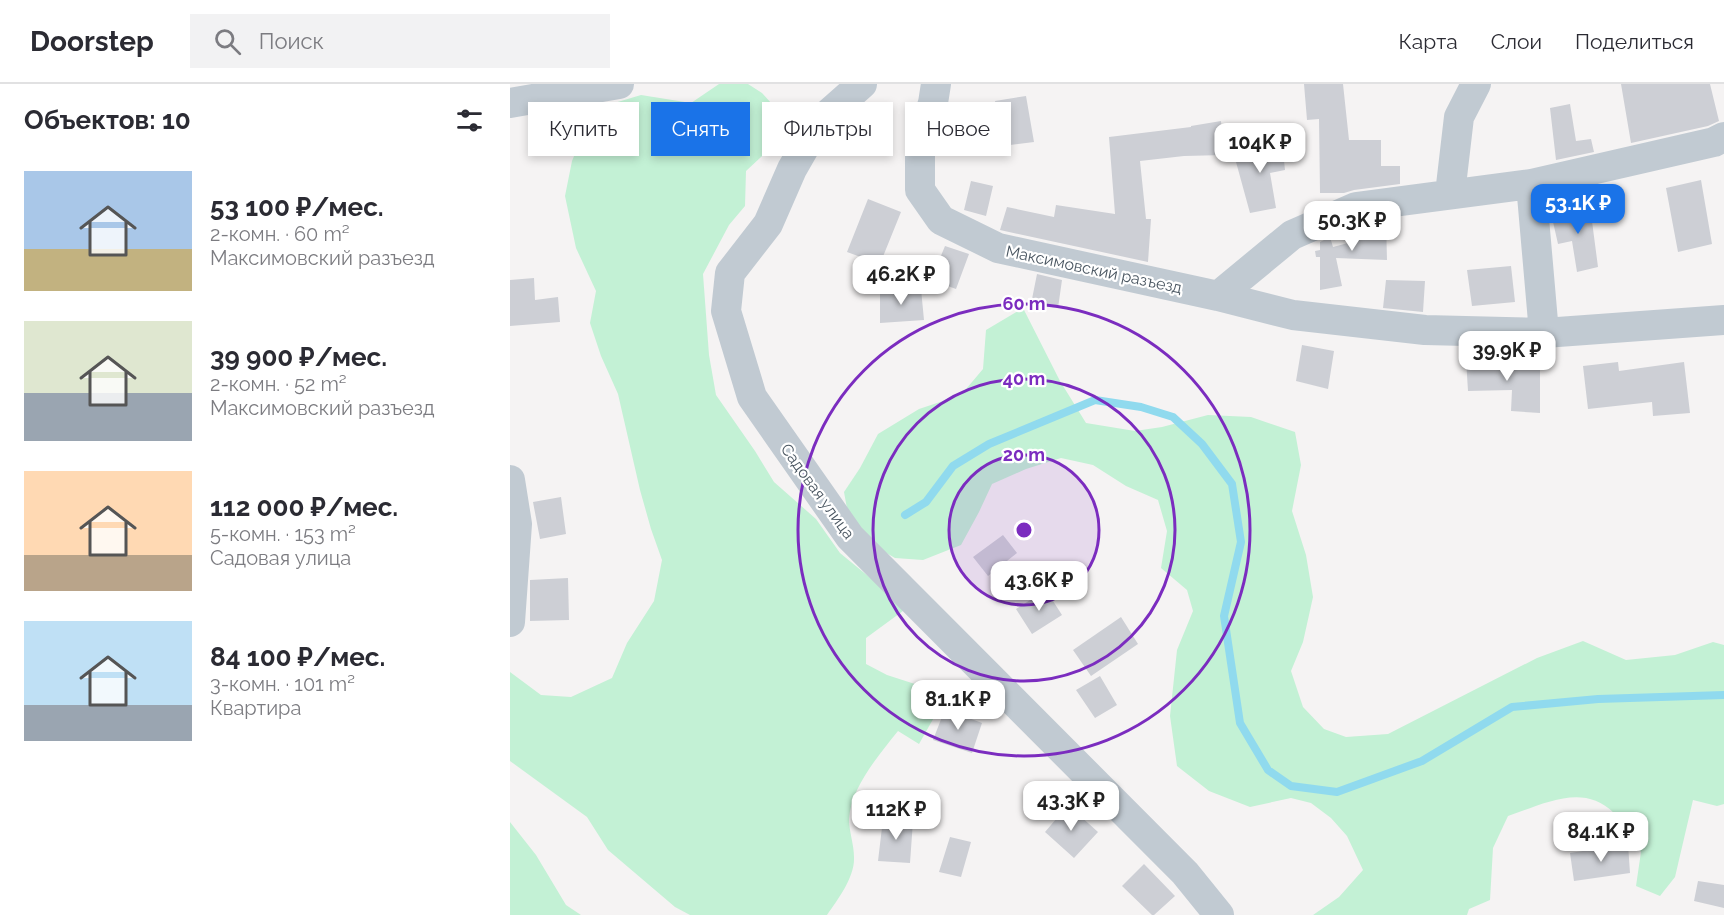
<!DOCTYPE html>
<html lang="ru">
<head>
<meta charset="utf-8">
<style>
	:root { --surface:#fff; --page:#f2f2f3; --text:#2b2b33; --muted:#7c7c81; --line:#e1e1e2; --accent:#1a73e8 }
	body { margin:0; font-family:Raleway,sans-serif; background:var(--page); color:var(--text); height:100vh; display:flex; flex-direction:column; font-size:22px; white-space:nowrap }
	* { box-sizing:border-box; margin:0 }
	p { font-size:20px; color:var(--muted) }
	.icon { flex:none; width:33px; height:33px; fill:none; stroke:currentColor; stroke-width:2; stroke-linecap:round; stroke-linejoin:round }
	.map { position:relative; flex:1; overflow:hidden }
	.drawer { display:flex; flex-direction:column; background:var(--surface); width:510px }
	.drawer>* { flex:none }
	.banner { position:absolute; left:18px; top:18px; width:570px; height:54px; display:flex; gap:12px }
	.price { position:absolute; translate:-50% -51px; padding:0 14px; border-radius:12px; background:#fff; color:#222; font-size:20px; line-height:39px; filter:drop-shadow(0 2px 3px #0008) }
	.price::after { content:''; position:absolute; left:50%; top:36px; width:18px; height:14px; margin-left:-9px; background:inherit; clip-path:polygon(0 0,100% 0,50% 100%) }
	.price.on { background:var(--accent); color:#fff }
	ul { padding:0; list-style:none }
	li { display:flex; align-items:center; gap:18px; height:150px; padding:0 24px }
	li span { display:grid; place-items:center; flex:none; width:168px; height:120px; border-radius:0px; color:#555 }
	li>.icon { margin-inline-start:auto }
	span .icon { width:72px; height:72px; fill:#fffc; stroke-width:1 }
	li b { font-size:26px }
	h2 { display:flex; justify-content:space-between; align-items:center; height:72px; padding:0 24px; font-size:26px }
	.chip { padding:0 21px; border-radius:0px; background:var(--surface); box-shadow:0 3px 9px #0003; font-size:21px; line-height:54px }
	.chip.on { background:var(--accent); color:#fff }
	header { display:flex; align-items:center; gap:36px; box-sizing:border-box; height:84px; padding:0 30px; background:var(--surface); border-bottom:2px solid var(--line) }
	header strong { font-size:28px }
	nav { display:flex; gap:33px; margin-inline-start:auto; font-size:21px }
	.search { width:420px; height:54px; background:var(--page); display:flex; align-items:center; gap:15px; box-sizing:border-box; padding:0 21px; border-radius:0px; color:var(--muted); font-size:22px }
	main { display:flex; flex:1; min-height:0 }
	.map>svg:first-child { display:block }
</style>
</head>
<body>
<header>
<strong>Doorstep</strong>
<div class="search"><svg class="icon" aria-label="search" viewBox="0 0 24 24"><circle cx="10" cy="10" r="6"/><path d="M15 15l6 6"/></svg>Поиск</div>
<nav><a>Карта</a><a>Слои</a><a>Поделиться</a></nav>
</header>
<main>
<section class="drawer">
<h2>Объектов: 10<svg class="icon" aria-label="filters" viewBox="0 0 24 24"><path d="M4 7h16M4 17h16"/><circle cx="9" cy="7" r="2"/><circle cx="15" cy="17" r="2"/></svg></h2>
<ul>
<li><span style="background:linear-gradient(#a9c7e8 65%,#c2b280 0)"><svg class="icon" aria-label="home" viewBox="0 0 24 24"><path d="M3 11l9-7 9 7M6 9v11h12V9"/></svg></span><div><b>53 100 ₽/мес.</b><p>2-комн. · 60 m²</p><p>Максимовский разъезд</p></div></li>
<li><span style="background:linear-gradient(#dfe7d0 60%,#9aa5b1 0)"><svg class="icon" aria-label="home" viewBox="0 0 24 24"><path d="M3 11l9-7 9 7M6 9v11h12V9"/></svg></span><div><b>39 900 ₽/мес.</b><p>2-комн. · 52 m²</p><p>Максимовский разъезд</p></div></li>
<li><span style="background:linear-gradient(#ffd9b3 70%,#b9a48a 0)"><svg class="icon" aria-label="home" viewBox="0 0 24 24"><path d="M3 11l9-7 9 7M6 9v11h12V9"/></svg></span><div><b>112 000 ₽/мес.</b><p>5-комн. · 153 m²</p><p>Садовая улица</p></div></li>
<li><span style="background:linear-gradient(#bfe0f5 70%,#9aa5b1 0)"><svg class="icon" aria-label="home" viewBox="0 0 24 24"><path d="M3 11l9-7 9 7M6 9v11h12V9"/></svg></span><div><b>84 100 ₽/мес.</b><p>3-комн. · 101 m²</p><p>Квартира</p></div></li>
</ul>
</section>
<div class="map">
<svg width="1214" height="831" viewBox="0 0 1214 831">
	<rect width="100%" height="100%" fill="#f5f3f3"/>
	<path fill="#c3f1d5" d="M209,0H238L252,9L272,31L263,62L236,87L235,122L219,141L193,190L199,271L206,311L245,367L264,398L306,435L330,469L397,524L356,554V580L377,591L408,601L431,621L409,660L388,647C369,671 341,703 339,735C339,748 344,760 344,773C345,793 328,815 317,831H180L165,823L98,766L77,733L0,677V588L31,611L61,613L102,594L117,559L144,517L152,476L141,445L130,406L108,310L91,272L80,239L86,207L66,164L55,112L62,77L78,38L101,20L131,11L181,19Z
		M513,224L550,297L576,339L625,347L652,343L698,331L741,333L785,348L791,381L782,427L796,471L803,513L793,558L781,587L793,623L814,645L836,653L878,650L1027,574L1073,557L1116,576L1165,571L1203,558L1214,561V720L1207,722L1183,716L1165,793L1150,812L1126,802L1131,768C1122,756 1115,740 1104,729C1073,698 1034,720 998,732L983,764L980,816L959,825L957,831H803L829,813L853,786L837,752L821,734L801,719L781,714L740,723L699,707L667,682L660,632L667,566L683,527L677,506L651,484L657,447L648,416L616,402L583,381L551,374L516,385L482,400L469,428L451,461L413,476L385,474L359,459L338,430L334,408L350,384L368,350L409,325L451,311L473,285L476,246Z
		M0,738L26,771L56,821L71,831H0Z"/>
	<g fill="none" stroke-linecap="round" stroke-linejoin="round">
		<path stroke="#90daee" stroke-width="8" d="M395,431L416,418L443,382L479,360L585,316L631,323L663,333L692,360L722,400L731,458L714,532L730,639L758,686L781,702L827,708L912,677L1002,623L1088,615L1214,611"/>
	</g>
	<path fill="#cdcfd5" d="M794,0H833L839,56H871V82H890V100L844,106L834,109H810L809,35L797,36Z
		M1111,0H1200L1209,37L1198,42L1121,59Z
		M516,12L524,58L492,62L485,17Z
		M1060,20L1066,57L1081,55L1084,68L1046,76L1040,24Z
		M711,37L714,71L674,72L630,77L636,135H641L638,178L490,146L497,123L544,133L546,121L605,130L599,53L681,43V42Z
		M772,58L775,86L760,89L766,124L740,129L723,67Z
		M1191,96L1202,160L1168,168L1156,104Z
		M461,97L483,102L476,132L454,126Z
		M358,115L391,128L370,180L337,168Z
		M1080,122L1088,183L1067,188L1062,157L1048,160L1041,129Z
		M876,136L877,176L826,174L832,202L810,206V173H806L805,167L810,166V158L820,153L823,163L849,156V141Z
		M435,162L459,170L446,205L421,196Z
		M1001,182L1005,218L962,222L957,186Z
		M527,190L552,196L548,224L521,220Z
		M24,194L25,216L48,213L50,238L0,242V196Z
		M876,196L915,197L913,228L873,224Z
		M411,205L414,236L370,239V208Z
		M792,261L824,267L818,305L786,297Z
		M984,274V281H1030V329L1001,327L1002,306L958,307L956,275Z
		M1108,278L1109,287L1174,278L1180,329L1143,332L1142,318L1078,325L1073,282Z
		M51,413L56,450L30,455L23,418Z
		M493,451L507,469L478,492L463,473Z
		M58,494L59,536L20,537V496Z
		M536,506L552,531L522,550L506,525Z
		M611,533L628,560L581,592L563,566Z
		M590,592L607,621L585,634L566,606Z
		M435,625L472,639L462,669L423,656Z
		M558,721L588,748L564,774L535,748Z
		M373,735L403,737L400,779L368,777Z
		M440,753L461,758L451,793L429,788Z
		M1118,760L1120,789L1064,797L1060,769Z
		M634,780L665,812L644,831H642L612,802Z
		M1188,797L1214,801V824L1184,817Z"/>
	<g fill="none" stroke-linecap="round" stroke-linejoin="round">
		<path stroke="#c1cad2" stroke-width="30" d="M352,0L309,38L282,85L258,140L220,189L216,227L242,313L340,453L675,789L709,831
			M426,0L423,19L410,59V106L431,136L488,164L708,212L783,231L915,246L1034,249L1214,236
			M0,19L109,0
			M1021,100L1034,249
			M940,110L949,33L966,0
			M708,212L782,151L846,123L1021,100L1204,58L1214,53
			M0,396L7,440L0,538"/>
	</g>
	<circle cx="514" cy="446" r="75" fill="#7b2cbf" fill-opacity=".12"/>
	<g fill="none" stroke="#7b2cbf" stroke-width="3">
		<circle cx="514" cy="446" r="75"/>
		<circle cx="514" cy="446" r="151"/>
		<circle cx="514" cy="446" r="226"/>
	</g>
	<g text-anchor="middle" stroke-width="4.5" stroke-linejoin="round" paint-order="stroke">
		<g font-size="16" fill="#4a5661" stroke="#fff">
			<text transform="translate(584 185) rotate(12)" y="6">Максимовский разъезд</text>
			<text transform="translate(308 407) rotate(54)" y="6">Садовая улица</text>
		</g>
	</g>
	<circle cx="514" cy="446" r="9" fill="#7b2cbf" stroke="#fff" stroke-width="3"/>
	<g font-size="18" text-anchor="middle" font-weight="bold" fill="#7b2cbf" stroke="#fff" stroke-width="4.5" stroke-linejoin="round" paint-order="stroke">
		<text x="514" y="226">60 m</text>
		<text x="514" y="301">40 m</text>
		<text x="514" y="377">20 m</text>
	</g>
</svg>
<b class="price" style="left:750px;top:90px">104K ₽</b>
<b class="price on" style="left:1068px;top:151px">53.1K ₽</b>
<b class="price" style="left:842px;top:168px">50.3K ₽</b>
<b class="price" style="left:391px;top:222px">46.2K ₽</b>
<b class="price" style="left:997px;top:298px">39.9K ₽</b>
<b class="price" style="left:529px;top:528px">43.6K ₽</b>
<b class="price" style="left:448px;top:647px">81.1K ₽</b>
<b class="price" style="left:561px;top:748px">43.3K ₽</b>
<b class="price" style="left:386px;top:757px">112K ₽</b>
<b class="price" style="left:1091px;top:779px">84.1K ₽</b>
<div class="banner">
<a class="chip">Купить</a>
<a class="chip on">Снять</a>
<a class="chip">Фильтры</a>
<a class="chip">Новое</a>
</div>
</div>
</main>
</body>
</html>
